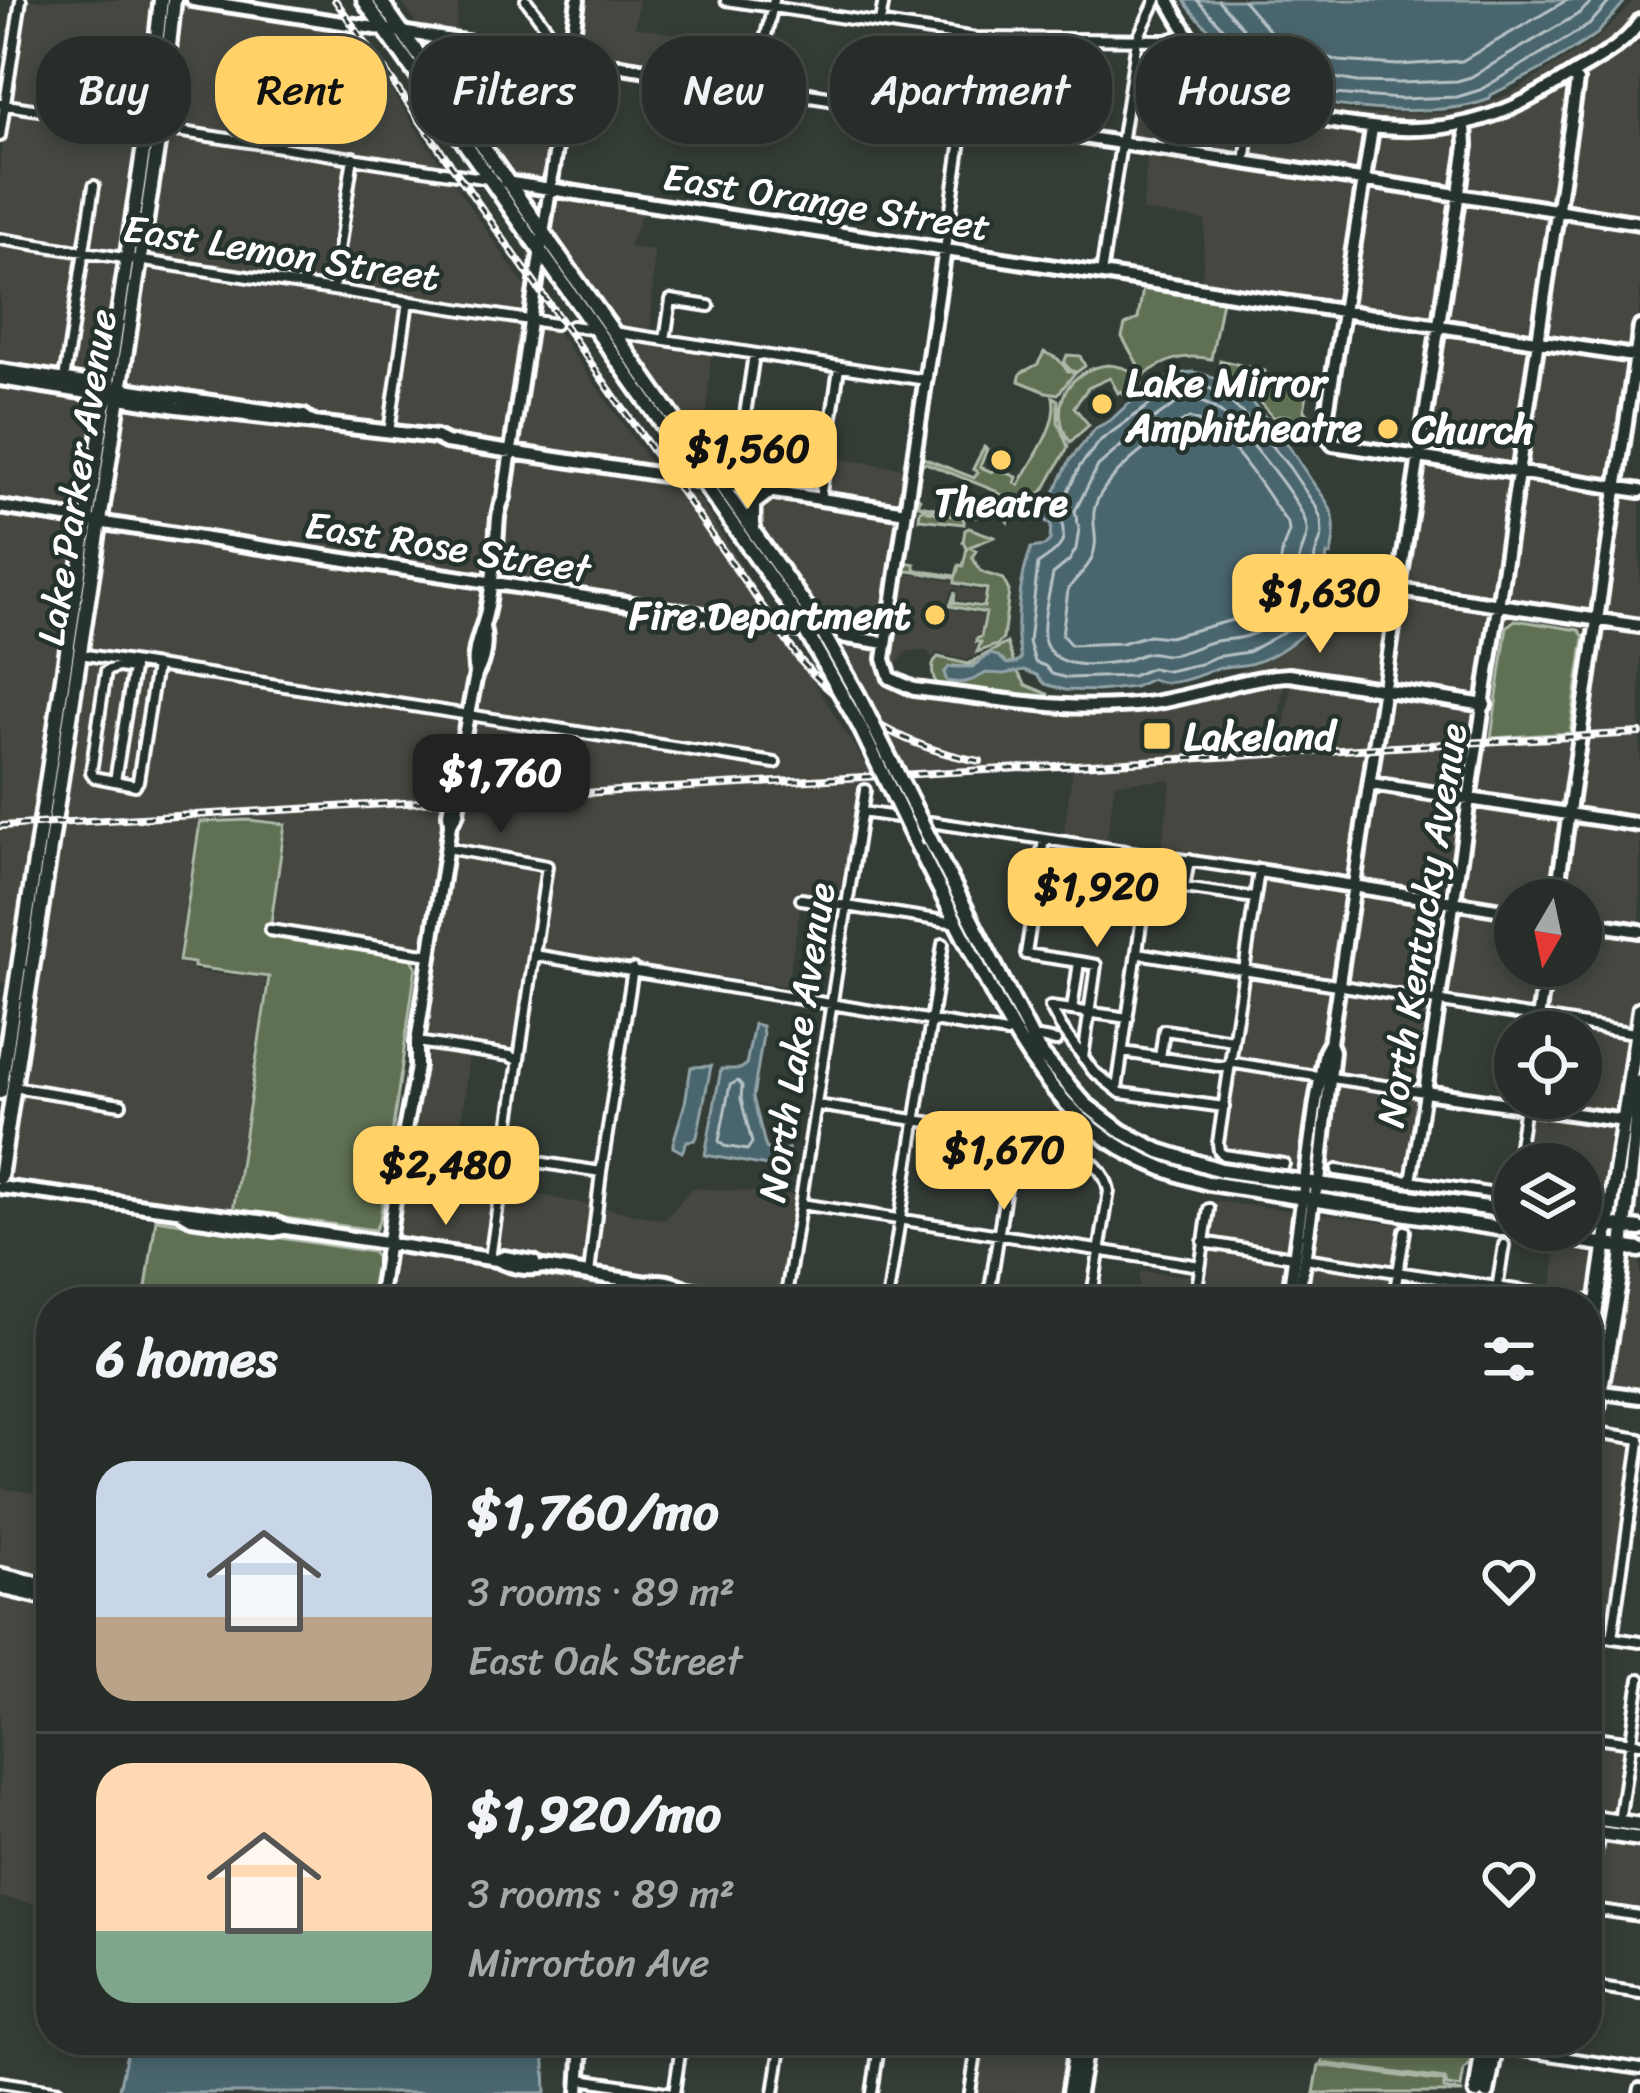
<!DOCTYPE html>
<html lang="en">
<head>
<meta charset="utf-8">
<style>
	:root { --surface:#272d28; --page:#333934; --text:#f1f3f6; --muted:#a4a8a8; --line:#434945; --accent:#ffd166 }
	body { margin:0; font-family:Sriracha,sans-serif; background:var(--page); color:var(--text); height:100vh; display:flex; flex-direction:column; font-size:45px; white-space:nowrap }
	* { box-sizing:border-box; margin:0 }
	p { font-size:39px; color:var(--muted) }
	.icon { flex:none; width:66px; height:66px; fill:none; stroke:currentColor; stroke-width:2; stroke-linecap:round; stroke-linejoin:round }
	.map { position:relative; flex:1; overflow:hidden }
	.drawer { position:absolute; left:36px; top:1287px; width:1566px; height:768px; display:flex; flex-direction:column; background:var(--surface); border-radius:48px; box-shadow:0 6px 18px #0003,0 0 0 3px var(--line) }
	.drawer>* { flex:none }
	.hud { position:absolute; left:36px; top:36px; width:1569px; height:108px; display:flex; gap:24px }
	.needle { width:78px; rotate:189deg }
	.tools { position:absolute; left:1494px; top:879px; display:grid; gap:24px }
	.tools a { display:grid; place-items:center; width:108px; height:108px; border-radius:50%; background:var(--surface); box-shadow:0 6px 18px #0003,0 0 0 3px var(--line); font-size:60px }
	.price { position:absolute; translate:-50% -102px; padding:0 27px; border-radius:24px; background:var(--accent); color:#111; font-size:39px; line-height:78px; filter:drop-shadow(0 3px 6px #0008) }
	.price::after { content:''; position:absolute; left:50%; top:72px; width:36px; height:27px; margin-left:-18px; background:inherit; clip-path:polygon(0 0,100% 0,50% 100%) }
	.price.current { background:#222; color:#fff }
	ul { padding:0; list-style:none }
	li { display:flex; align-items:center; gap:36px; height:300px; padding:0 60px }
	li+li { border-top:3px solid var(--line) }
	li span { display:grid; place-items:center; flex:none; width:336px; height:240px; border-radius:36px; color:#555 }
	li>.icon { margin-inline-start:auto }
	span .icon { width:144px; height:144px; fill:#fffc; stroke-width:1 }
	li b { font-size:51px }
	h2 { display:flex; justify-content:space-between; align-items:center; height:144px; padding:0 60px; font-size:51px }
	.tag { padding:0 42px; border-radius:48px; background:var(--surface); box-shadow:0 6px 18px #0003,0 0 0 3px var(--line); font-size:42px; line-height:108px }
	.tag.current { background:var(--accent); color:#111 }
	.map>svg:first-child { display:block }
</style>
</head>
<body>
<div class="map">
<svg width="1640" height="2093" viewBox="0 0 1640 2093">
	<rect width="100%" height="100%" fill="#343c36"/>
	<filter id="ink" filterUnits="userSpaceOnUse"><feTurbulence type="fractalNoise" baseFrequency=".00833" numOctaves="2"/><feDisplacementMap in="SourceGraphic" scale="24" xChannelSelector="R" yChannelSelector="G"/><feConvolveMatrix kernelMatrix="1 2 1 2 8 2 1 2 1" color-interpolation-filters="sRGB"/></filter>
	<g filter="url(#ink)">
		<path fill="#454741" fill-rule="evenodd" d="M24,0H157L144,122L9,101Z
			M401,0H459L455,37L421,32Z
			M587,0H639L635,27L677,34L672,69L579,54Z
			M1634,0H1640V13L1635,23L1594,56L1515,103L1464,120L1389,127L1261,105L1241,95L1199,43H1215L1231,71L1254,85L1305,103L1368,114L1453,113L1469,110L1511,93L1599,37Z
			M177,1L347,27L444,168L164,125Z
			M426,40L565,60L547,184L514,179Z
			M1178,42H1189L1247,108L1242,157L1126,140L1140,44Z
			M1623,45H1640V219L1560,207L1577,76Z
			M1570,80L1573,83L1554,206L1463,191L1469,126Z
			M8,108L143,129L124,254L87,249L97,184L92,182L80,248L0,236V158Z
			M1254,111L1368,132L1361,176L1249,159Z
			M1462,128L1464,136L1456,190L1368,177L1374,133H1430Z
			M163,132L349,161L331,286L144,257Z
			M1148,151L1360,184L1341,306L1202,285L1205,220L1142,211Z
			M356,162L450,177L531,295L528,316L337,287Z
			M1367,185L1455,198L1436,322L1348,307Z
			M552,193L644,207L629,247L654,251L651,334L623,330L548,226Z
			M1462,199L1552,214L1534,337L1443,323Z
			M1559,215L1640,227V305L1633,352L1541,338Z
			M0,243L79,255L61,376L0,366Z
			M86,256L123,262L105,382L68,377Z
			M142,265L404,305L386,429L318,419L304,413L124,385Z
			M411,306L527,324L508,448L393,429Z
			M533,325L555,328L656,471L514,449Z
			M1442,330L1533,345L1515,469L1424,453Z
			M630,339L711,354L706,428L739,436L734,472H740L746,437L823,455L817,494L725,481L690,422Z
			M1540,346L1632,359L1614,484L1521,470Z
			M0,383L102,399L84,516L0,503Z
			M122,402L302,428L317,426L385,436L435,448L448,446L506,456L487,579L104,520Z
			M513,457L669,481L699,498L777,623L494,580L501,539L507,526L510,508L507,497Z
			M830,457L909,469L903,508L824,495Z
			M1423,461L1513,476L1496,602L1404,587Z
			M1520,477L1613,491L1595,617L1502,603Z
			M1619,492L1640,495V622L1602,617Z
			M771,495L902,515L884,639L826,630L757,524L756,506Z
			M0,511L83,524L13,984L0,982Z
			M103,528L486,586L467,711L84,651Z
			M909,574L952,581L954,586L984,592L982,604L957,600L958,591L954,589L951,591L947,605L950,609L983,615L979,635L973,639L974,644L978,645L975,652L976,656L967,660L938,653L932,658L927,651H908L893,668L903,681L892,675L888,659L901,576L907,578Z
			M493,588L783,632L872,775L869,789L862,786L844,902L798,896L797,902L801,903L787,986L538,951L551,862L451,845L468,769L467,749L472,719L778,766V759L473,712Z
			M1389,589H1396L1381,685L1287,671L1235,681L1230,675L1269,659L1295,643L1316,625L1327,603L1349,606L1372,591L1384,595Z
			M1402,595L1494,610L1482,700L1388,686Z
			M1501,611L1593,624L1565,810L1474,795ZM1515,617L1580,627L1586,634L1571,735L1489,741L1505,624Z
			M1600,625L1640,630V822L1572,811Z
			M830,639L883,646L881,668L888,683L1083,711L1285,679L1274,748L1280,750L1292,679L1380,693L1352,882L1161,852L1171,784L1169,780L1115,783L1106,844L1063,838L1074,761L909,777Z
			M83,658L116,663L103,670L92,779L134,788L159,670L465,718L423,950L273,926L287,822L250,817L198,821L176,962L192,966L194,971L266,979L231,1212L191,1206L179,1208L3,1182L17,1091L123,1109L125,1102L18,1084Z
			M137,666L152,669L133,781L119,778Z
			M118,671L129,672L112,777L97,774L95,771L109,674Z
			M1387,693L1481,708L1468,794L1375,781Z
			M1373,789L1466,802L1451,899L1358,884Z
			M1473,803L1564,818L1552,900H1515V908L1458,900Z
			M1571,819L1640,829V927L1581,918V900H1559Z
			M450,853L544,869L516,1054L421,1039Z
			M1261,875L1350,890L1336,982L1248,968Z
			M1357,891L1450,906L1437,998L1342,983Z
			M1457,907L1515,916V966H1542L1535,1013L1443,999Z
			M1581,926L1640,935V986L1634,1029L1542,1015L1549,966H1581Z
			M1246,976L1334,989L1327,1040L1318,1072L1235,1060Z
			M1341,990L1436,1005L1423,1087L1334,1075V1041Z
			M1540,1023L1633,1036L1621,1116L1529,1103V1098H1581V1032H1539Z
			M421,1046L469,1054L459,1146L407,1137Z
			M1234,1068L1317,1080L1305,1168L1287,1166V1160L1223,1149Z
			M1334,1082L1421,1095L1409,1177L1335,1166L1333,1171L1324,1170Z
			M1527,1111L1620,1124L1606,1211L1595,1209V1205L1581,1203V1164H1519Z
			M405,1145L458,1153L456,1178L497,1187L487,1254L392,1240Z
			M504,1188L594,1206L587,1270L546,1264L534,1258L494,1255Z
			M692,1188L799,1195L782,1299L593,1271L601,1207L664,1220Z
			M1211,1201L1296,1211L1290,1252L1207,1239Z
			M1314,1213L1411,1226L1406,1270L1402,1269L1409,1229L1403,1227L1395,1268L1308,1255Z
			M391,1247L682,1293L681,1302H383Z
			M1206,1247L1289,1260L1284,1302H1199Z
			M1556,1249L1593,1255L1587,1296L1552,1292Z
			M1630,1259L1640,1260V1393L1612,1389Z
			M1306,1262L1394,1275L1390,1302H1302Z
			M1195,1270L1192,1302H1138L1140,1272L1193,1276Z
			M1605,1438L1636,1443L1609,1634L1587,1630V1567Z
			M0,1488L51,1496V1576L0,1564Z
			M0,1595L51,1604V1907L0,1897Z
			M1587,1739L1627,1745L1617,1815L1587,1810Z
			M1601,1844L1640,1849V1908L1591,1900Z
			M982,2040H1082L1070,2093H974Z"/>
		<path fill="#5e7052" stroke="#aeb8a8" stroke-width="3" d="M1143,288L1222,300L1211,359C1183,353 1166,360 1144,375L1122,337L1125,325L1138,319Z
			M1044,352L1058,359L1068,371H1071L1064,363L1067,355L1080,356L1085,366L1077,372L1072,371L1074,374L1058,394L1046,392L1019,381L1021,373L1038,364Z
			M1220,360L1265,371L1264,379L1271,380L1272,385L1299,388V393L1307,394L1304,411L1317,419L1314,434H1304L1290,416L1282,415L1274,418L1254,396L1219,371Z
			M1108,365C1122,366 1138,371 1142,384L1124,395L1121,391L1118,393L1110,378L1088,388L1074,407L1089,425L1070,442C1047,407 1068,369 1108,365Z
			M1053,397L1058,400V422L1068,447L1044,490L1031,502L1012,512L1008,522L1004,517L1009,513L977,517L929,510L928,511L964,518V524L919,519L920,510L925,509L920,505L967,515L979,514L981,504L998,511L1015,504L996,491L926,463L922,464L917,495L920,499L918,505L913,504L921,457L974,478L978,472L973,469L984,447L987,449L980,467L992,472L996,468L1017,477L1015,483L1019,485C1032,459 1059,426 1053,397Z
			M969,528L994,537L969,547L976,551L972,557C984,578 979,570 1003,579L1009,591L1003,639L997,645L977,652L981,642H976V639L981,637L986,613L950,606L955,592L954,603L984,607L987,589L955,583V578L908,571L903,574L905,562L915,564V570L956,576L959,565L963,566L967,548L963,542L965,530Z
			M1515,620L1579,630L1584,637L1570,733L1491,738L1507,626Z
			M1007,643L1014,664H1007L998,656C980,657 976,670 954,666L949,682C969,684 970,679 986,673C995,670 1008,671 1017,671L1026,685L1048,694L1049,698L939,686C931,678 930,665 938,657L968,664Z
			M249,820L285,824L269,937L412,959L416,966L380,1219L375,1230L233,1211L269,977L194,967V963L179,961L200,822Z
			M156,1219L372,1252L377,1258L369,1302H144Z
			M1325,2040H1474L1470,2064L1464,2069L1461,2088L1447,2086L1445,2079L1322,2063Z
			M1319,2065L1444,2082V2089L1463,2093H1314Z"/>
		<path fill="#48656e" stroke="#91a3a8" stroke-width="3" d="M1184,0H1626L1597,34L1540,70L1491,95L1490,99C1438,120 1308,111 1257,82C1241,73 1231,55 1220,41C1209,27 1192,16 1184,0Z
			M1193,372C1245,380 1283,436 1309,477C1318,491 1329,501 1333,517C1336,530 1333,542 1331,555H1327L1320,601L1324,603C1315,630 1280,655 1253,663C1241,667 1227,665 1215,669C1196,677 1170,688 1152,679L1134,687L1098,691L1065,690L1045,684L1037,675L1024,670L1004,674L986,673C972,681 963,685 947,681L944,673L949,667H973L990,654L998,656L1007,664L1016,663L1021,659C1013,628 1021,575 1031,548L1044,546L1050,540L1051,526L1042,517L1070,460L1096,428L1111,420L1127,405L1164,380L1176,374Z
			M754,1024L762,1026L763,1035L753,1097L764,1141L766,1148L772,1152L788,1149L785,1164L778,1168L705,1155L721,1069H740L746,1065Z
			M711,1066L697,1137L695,1140L687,1141L682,1152L673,1147V1143L685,1103L691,1067Z
			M130,2040H544L546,2093H118Z"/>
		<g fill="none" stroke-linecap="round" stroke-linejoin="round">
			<path stroke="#b6c1c5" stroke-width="3" d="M1197,0L1263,72L1333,94L1400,99L1457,97L1480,90L1589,25L1611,0
				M1218,0L1269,58L1313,74L1357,82L1399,83L1457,81L1471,77L1580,13L1593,0
				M1243,0L1280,43L1339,61L1398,65L1462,61L1567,0
				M1193,384L1208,387L1228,400L1252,422L1289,467L1316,507L1321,519L1322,535L1315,555L1309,608L1305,615L1286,631L1248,652L1215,657L1200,664L1168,671L1152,668L1132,676L1067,678L1052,674L1045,666L1035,662L1029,642L1038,564C1062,548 1070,541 1058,512L1080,466L1101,440L1170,390Z
				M1191,399C1226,405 1252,445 1273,470C1283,483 1310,517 1307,534C1306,542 1301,550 1299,560C1297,572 1298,594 1292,605C1286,618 1260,632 1247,636C1236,640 1223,639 1211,642C1196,646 1183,655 1167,655C1161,655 1155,652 1149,653C1139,654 1132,660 1123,661C1099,665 1061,671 1047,647C1038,632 1050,591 1053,574L1069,561L1076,549L1079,529L1075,511L1098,466L1144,426L1177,403Z
				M1189,418C1230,428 1264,492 1288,524L1289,531L1283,548L1275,596L1248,616L1169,637L1149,635L1122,643L1071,645L1062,635L1068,590C1074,579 1085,572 1091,560C1100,541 1092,529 1094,512C1098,478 1162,434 1189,418Z
				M738,1081L742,1086L741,1099L752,1143L747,1150L724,1146L719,1141L730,1085Z"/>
			<g stroke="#fff" stroke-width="16">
				<path id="street" d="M526,0L557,42
					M726,0L976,38L1167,40L1187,34
					M880,22L884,0
					M755,85L774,0
					M0,104L489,179
					M0,136L21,0
					M1245,162L1251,119L1250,106
					M0,239L555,324
					M945,249L976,38
					M1101,274L1137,40L1156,0
					M333,290L353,157
					M572,326L592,329
					M613,332L926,380
					M665,340L671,300L709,306
					M64,380L94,186
					M389,432L408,301
					M737,469L754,354
					M820,499L839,368
					M80,654L775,763
					M133,669L118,667L106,671L91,772L94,777L135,785L138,781L156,666
					M115,781L133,669
					M862,812L896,817
					M930,822L1259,871L1218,1143L1219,1151L1224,1155L1284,1164
					M1044,839L1026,954L1079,962L1072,1010L1050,1007L1061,1027L1093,1071L1121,1093L1224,1107
					M447,848L547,866L490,1259
					M1189,860L1184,888L1255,898
					M801,899L950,922
					M270,930L430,955
					M1137,953L1635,1033
					M534,955L1006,1033
					M1079,962L1096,965L1083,1058
					M1072,1010L1128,1018
					M1039,1038L1056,1041
					M417,1042L510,1056L519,1061
					M1123,1052L1223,1067L1235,1063L1321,1077
					M1160,1058L1164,1030L1233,1040
					M1331,1078L1425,1092L1411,1182
					M13,1087L121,1104
					M1117,1089L1151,855
					M817,1105L1063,1143C1083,1156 1105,1166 1109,1191L1091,1302
					M403,1141L601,1172
					M1516,1164L1525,1106
					M1337,1170L1515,1197
					M1511,1196L1515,1170
					M801,1204L1200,1266
					M1581,1207L1592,1209
					M1203,1242L1293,1257
					M1304,1258L1596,1302
					M589,1274L601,1172L633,969
					M785,1302L865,790
					M887,1302L943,944
					M988,1302L1014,1136
					M1195,1302L1209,1209
					M1393,1302L1405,1231
					M1495,1302L1504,1245
					M1603,1433L1640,1439
					M1587,1634L1640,1642
					M1612,1638L1640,1442
					M1587,1736L1640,1743
					M1619,1822L1640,1679
					M1587,1904L1599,1834
					M1587,1908L1640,1916
					M1587,1985L1640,1993
					M1497,2047L1640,2069
					M1564,2057L1567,2040
					M580,2079L672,2093
					M0,2082L59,2091
					M674,2093L682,2040
					M774,2093L782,2040
					M872,2093L880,2040
					M970,2093L978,2040
					M1639,2093L1640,2088"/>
			</g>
			<g stroke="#fff" stroke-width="20">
				<path id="secondary" d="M193,0L1640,223
					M1168,0C1187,35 1217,82 1250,106C1273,113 1298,116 1322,120C1428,139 1484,131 1576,72C1598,59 1627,44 1640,21
					M1571,76L1577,81L1574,101L1425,1092L1624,1121
					M1372,129L1324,432L1333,444L1640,491
					M505,182L1640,357
					M945,249L884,659L890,678L914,689C991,698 1067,713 1144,704C1193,699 1240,677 1289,675L1485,705
					M0,370L304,416L311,421
					M0,379L177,407L436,437L446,442L906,512
					M0,507L886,643
					M1399,590L1640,626
					M476,674C472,658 477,643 482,628C490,608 494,565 496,543C498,526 496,513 504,497L578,0
					M1371,784L1640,825
					M452,822L457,813L464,758
					M1259,871L1515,912
					M1556,900L1640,327
					M1581,922L1640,931
					M1536,1032L1546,966
					M403,1141L417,1067V1042L450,825L449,813L476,674C484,661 487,642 483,627
					M0,1187L275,1223L286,1228L497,1260C510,1267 528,1270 543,1267L647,1283C660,1278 674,1283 687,1289L774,1302
					M181,1212L191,1218L274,1230L283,1228
					M497,1260L504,1257L534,1262
					M647,1283C657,1291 670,1292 683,1289
					M379,1302L403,1139
					M1288,1302L1316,1102L1325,1052L1330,1043L1466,146L1465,124
					M1298,1302L1313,1200L1319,1182L1333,1051L1330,1043
					M1587,1390L1640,1397
					M579,2093L582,2040"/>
			</g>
			<g stroke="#fff" stroke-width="21">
				<path id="primary" d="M364,0L797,616
					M380,0L815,619
					M753,526V504L770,491
					M914,839C935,880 956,922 977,963C1033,1074 1079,1150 1208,1183L1640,1250
					M931,841L1038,1050L1085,1104L1121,1131L1160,1151L1221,1170L1515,1212
					M0,1092L147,126L161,0
					M0,1177L160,128L174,0
					M1581,1222L1640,1229
					M1587,1370L1640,1009
					M1587,1470L1620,1277L1640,1082
					M0,1575L51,1587
					M0,1587L51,1599
					M1587,1817L1640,1825
					M1587,1831L1640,1839
					M1069,2093L1075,2056L1081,2040
					M1078,2093L1084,2058L1091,2040
					M1476,2093L1484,2040
					M1487,2093L1497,2040"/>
			</g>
			<use href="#street" stroke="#26332d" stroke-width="8"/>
			<use href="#secondary" stroke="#26332d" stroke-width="10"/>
			<use href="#primary" stroke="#26332d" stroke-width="12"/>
			<g stroke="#fff" stroke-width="8">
				<path id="rail" d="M335,0L800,660C847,714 909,749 980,761
					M0,826L1640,733"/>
			</g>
			<use href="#rail" stroke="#26332d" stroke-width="3" stroke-dasharray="9" stroke-linecap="butt"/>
			<g stroke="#fff" stroke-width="21" stroke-linecap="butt">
				<path id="primary-bridge" d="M797,616L859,725L914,839
					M815,619L858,695L931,841"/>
			</g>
			<use href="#primary-bridge" stroke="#26332d" stroke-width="12"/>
		</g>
	</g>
	<g fill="#ffd166" stroke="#26332d" stroke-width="4.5">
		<circle cx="1102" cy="404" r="12"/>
		<circle cx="1388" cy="429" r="12"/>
		<circle cx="1001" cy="460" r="12"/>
		<circle cx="935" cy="615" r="12"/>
		<rect x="1142" y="721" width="30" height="30" rx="6"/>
	</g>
	<g text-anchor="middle" stroke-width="9" stroke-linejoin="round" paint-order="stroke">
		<g font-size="39" fill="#fff" stroke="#26332d">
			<text transform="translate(827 201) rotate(9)" y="14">East Orange Street</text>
			<text transform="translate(282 252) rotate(9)" y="14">East Lemon Street</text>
			<text transform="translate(76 477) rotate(-81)" y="14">Lake Parker Avenue</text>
			<text transform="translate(448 546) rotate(9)" y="14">East Rose Street</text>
			<text transform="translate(1421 925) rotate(-81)" y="14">North Kentucky Avenue</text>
			<text transform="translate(796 1042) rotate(-81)" y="14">North Lake Avenue</text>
		</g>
		<g font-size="39" font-weight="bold" fill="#fff" stroke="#26332d" text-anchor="start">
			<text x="1126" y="396">Lake Mirror<tspan x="1126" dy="45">Amphitheatre</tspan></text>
			<text x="1412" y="443">Church</text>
			<text x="1001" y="516" text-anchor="middle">Theatre</text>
			<text x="911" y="629" text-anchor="end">Fire Department</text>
			<text x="1184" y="750">Lakeland</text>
		</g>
	</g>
</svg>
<div class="tools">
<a><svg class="needle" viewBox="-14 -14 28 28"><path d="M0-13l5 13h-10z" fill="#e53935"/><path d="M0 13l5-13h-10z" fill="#a4a8a8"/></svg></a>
<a><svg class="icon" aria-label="locate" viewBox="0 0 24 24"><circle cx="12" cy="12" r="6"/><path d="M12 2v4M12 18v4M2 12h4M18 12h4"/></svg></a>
<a><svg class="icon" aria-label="layers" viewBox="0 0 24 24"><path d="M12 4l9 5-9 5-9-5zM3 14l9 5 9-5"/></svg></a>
</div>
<b class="price" style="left:748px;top:512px">$1,560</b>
<b class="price" style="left:1320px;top:656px">$1,630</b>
<b class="price current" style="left:501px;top:836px">$1,760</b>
<b class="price" style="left:1097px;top:950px">$1,920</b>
<b class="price" style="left:1004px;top:1213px">$1,670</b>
<b class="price" style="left:446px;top:1228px">$2,480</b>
<div class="hud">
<a class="tag">Buy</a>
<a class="tag current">Rent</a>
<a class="tag">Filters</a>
<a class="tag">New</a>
<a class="tag">Apartment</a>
<a class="tag">House</a>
</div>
<section class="drawer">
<h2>6 homes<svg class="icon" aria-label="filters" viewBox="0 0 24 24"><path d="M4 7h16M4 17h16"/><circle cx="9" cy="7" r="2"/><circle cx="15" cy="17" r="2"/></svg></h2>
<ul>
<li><span style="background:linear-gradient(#c9d6e8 65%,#b9a48a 0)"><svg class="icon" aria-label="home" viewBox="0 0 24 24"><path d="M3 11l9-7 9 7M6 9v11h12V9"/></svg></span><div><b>$1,760/mo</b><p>3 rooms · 89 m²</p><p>East Oak Street</p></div><svg class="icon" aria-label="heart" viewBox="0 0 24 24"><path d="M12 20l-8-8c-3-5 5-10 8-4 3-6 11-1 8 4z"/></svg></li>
<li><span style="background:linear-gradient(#ffd9b3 70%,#7fa58c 0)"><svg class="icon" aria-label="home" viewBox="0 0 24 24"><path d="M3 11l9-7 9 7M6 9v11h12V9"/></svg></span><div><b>$1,920/mo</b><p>3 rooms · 89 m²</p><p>Mirrorton Ave</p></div><svg class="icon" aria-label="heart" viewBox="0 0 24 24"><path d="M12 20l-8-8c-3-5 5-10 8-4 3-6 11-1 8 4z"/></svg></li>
</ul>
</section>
</div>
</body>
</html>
